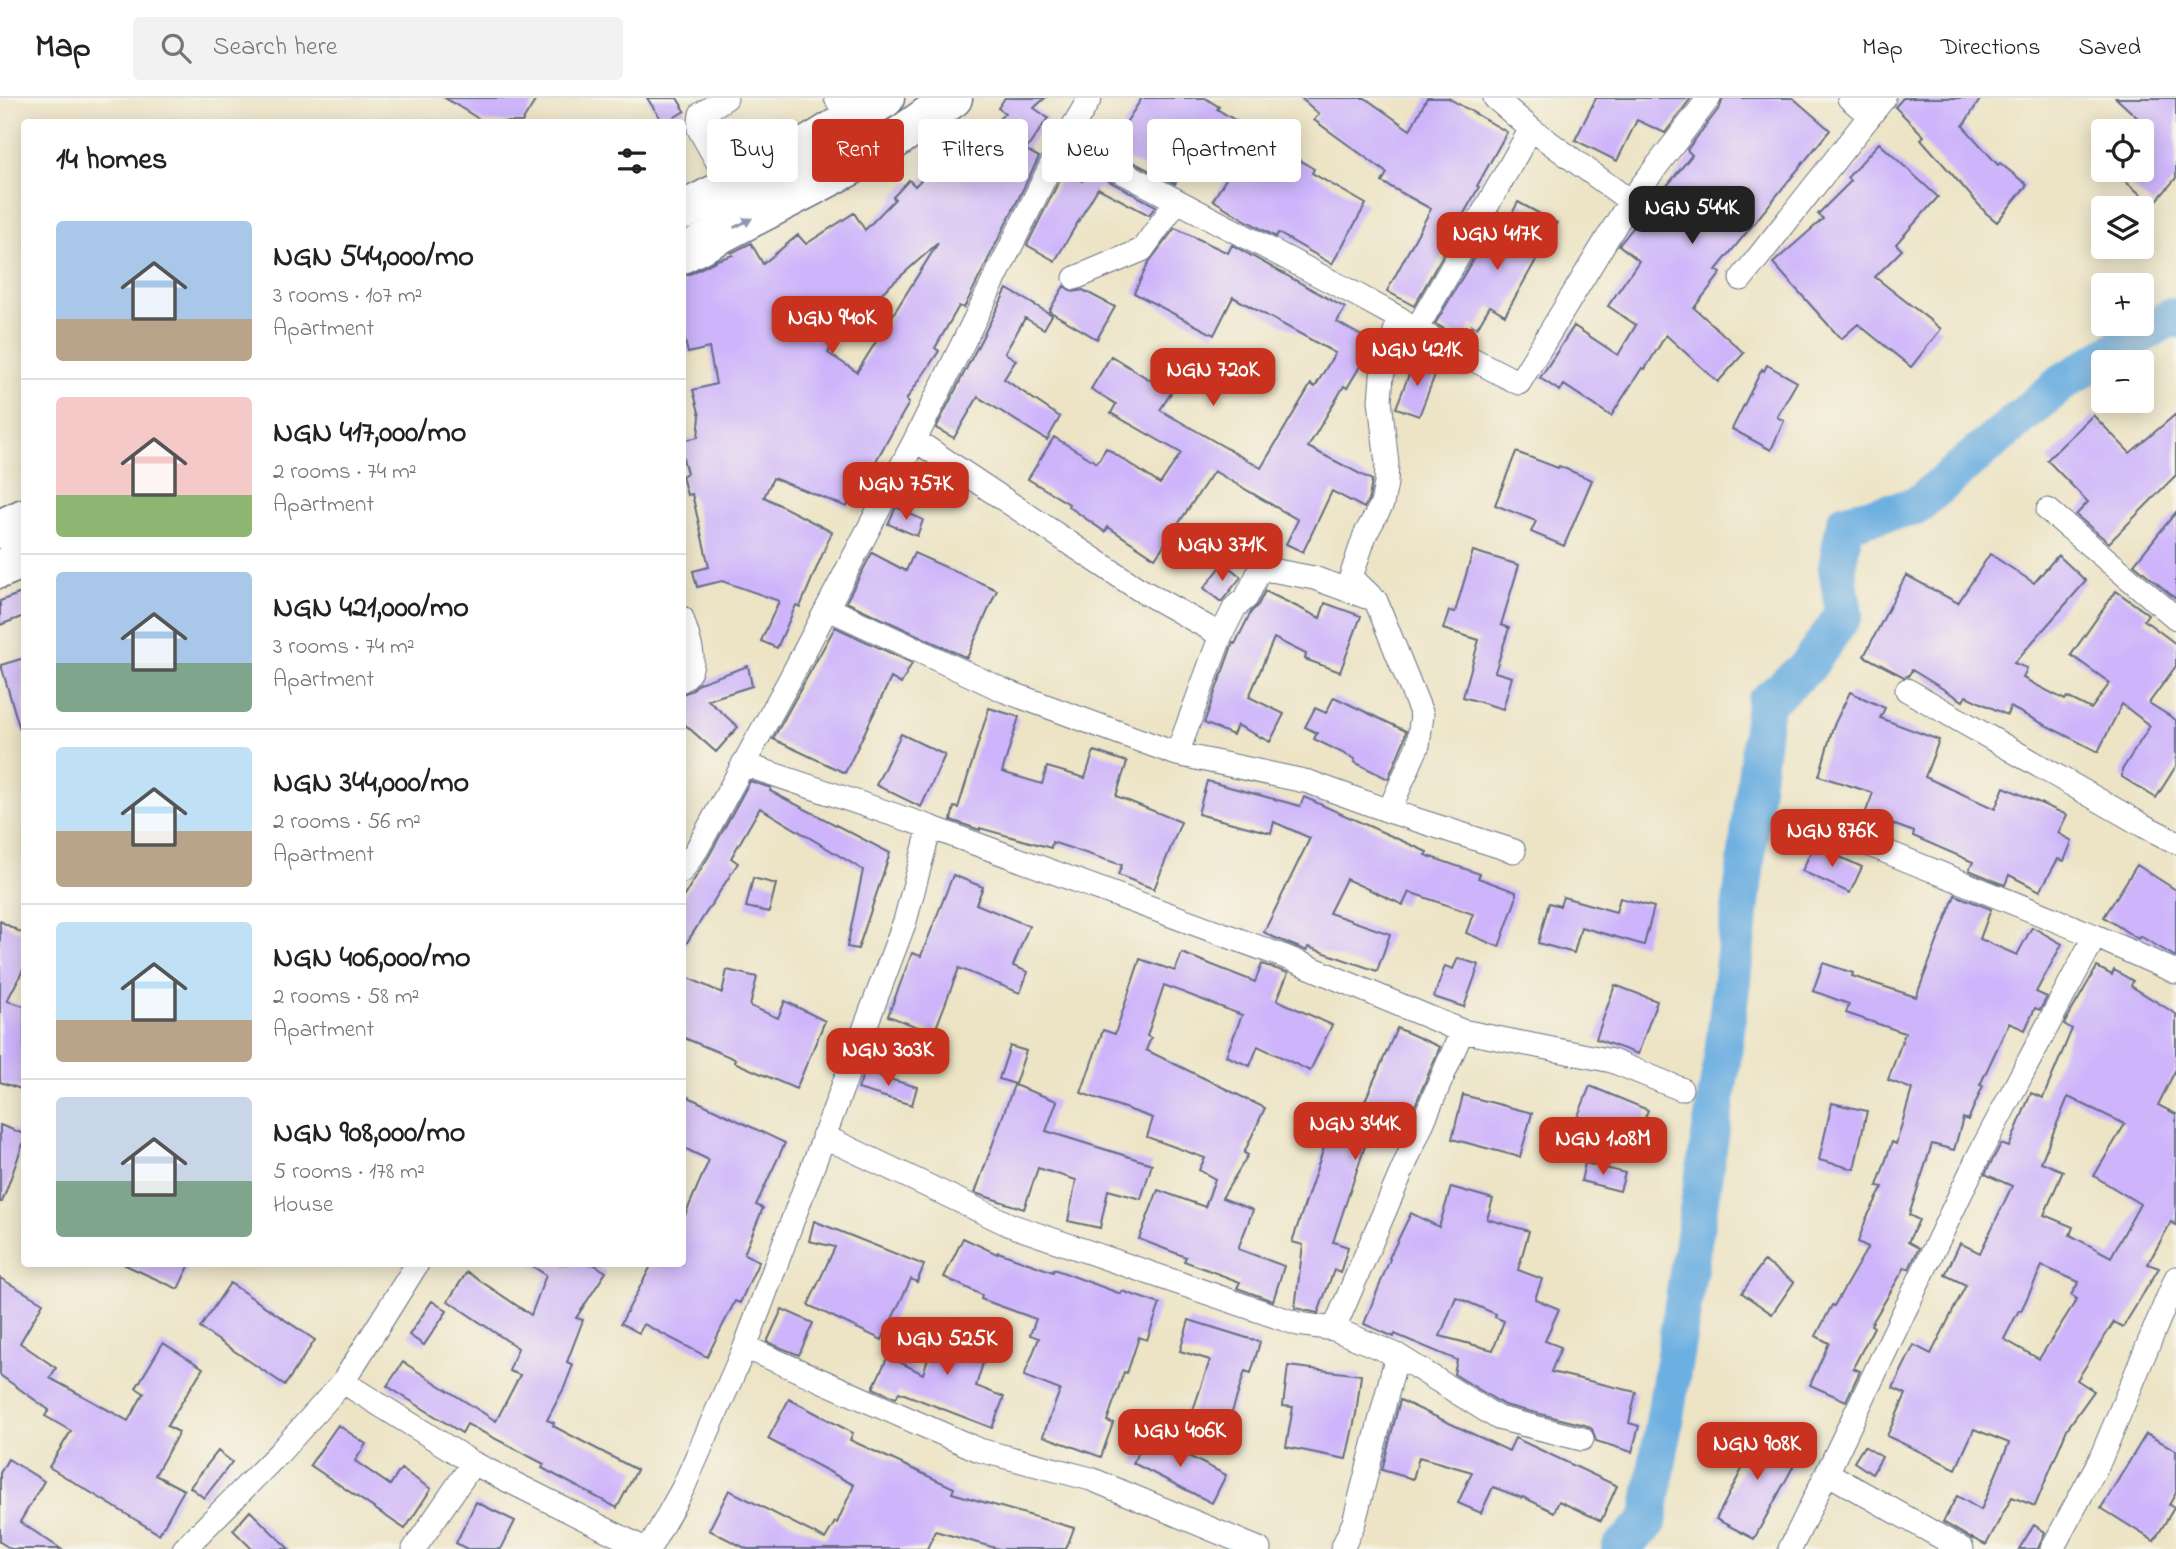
<!DOCTYPE html>
<html lang="en">
<head>
<meta charset="utf-8">
<style>
	:root { --surface:#fff; --page:#f2f2f2; --text:#222; --muted:#767676; --line:#e0e0e0; --accent:#c8321e }
	body { margin:0; font-family:"Indie Flower",sans-serif; background:var(--page); color:var(--text); height:100vh; display:flex; flex-direction:column; font-size:26px; white-space:nowrap }
	* { box-sizing:border-box; margin:0 }
	p { font-size:23px; color:var(--muted) }
	.icon { flex:none; width:38px; height:38px; fill:none; stroke:currentColor; stroke-width:2; stroke-linecap:round; stroke-linejoin:round }
	.map { position:relative; flex:1; overflow:hidden }
	.sheet { position:absolute; left:21px; top:21px; width:665px; height:1148px; display:flex; flex-direction:column; background:var(--surface); border-radius:7px; box-shadow:0 4px 18px #0003 }
	.sheet>* { flex:none }
	.hud { position:absolute; left:707px; top:21px; width:665px; height:63px; display:flex; gap:14px }
	.buttons { position:absolute; left:2091px; top:21px; display:grid; gap:14px }
	.buttons a { display:grid; place-items:center; width:63px; height:63px; border-radius:7px; background:var(--surface); box-shadow:0 4px 18px #0003; font-size:35px }
	.price { position:absolute; translate:-50% -60px; padding:0 16px; border-radius:14px; background:var(--accent); color:#fff; font-size:23px; line-height:46px; filter:drop-shadow(0 2px 4px #0008) }
	.price::after { content:''; position:absolute; left:50%; top:42px; width:21px; height:16px; margin-left:-10px; background:inherit; clip-path:polygon(0 0,100% 0,50% 100%) }
	.price.selected { background:#222; color:#fff }
	ul { padding:0; list-style:none }
	li { display:flex; align-items:center; gap:21px; height:175px; padding:0 35px }
	li+li { border-top:2px solid var(--line) }
	li span { display:grid; place-items:center; flex:none; width:196px; height:140px; border-radius:7px; color:#555 }
	li>.icon { margin-inline-start:auto }
	span .icon { width:84px; height:84px; fill:#fffc; stroke-width:1 }
	li b { font-size:30px }
	h2 { display:flex; justify-content:space-between; align-items:center; height:84px; padding:0 35px; font-size:30px }
	.tag { padding:0 24px; border-radius:7px; background:var(--surface); box-shadow:0 4px 18px #0003; font-size:24px; line-height:63px }
	.tag.selected { background:var(--accent); color:#fff }
	header { display:flex; align-items:center; gap:42px; box-sizing:border-box; height:98px; padding:0 35px; background:var(--surface); border-bottom:2px solid var(--line) }
	header strong { font-size:33px }
	nav { display:flex; gap:38px; margin-inline-start:auto; font-size:24px }
	.search { width:490px; height:63px; background:var(--page); display:flex; align-items:center; gap:18px; box-sizing:border-box; padding:0 24px; border-radius:7px; color:var(--muted); font-size:26px }
	.map>svg:first-child { display:block }
</style>
</head>
<body>
<header>
<strong>Map</strong>
<div class="search"><svg class="icon" aria-label="search" viewBox="0 0 24 24"><circle cx="10" cy="10" r="6"/><path d="M15 15l6 6"/></svg>Search here</div>
<nav><a>Map</a><a>Directions</a><a>Saved</a></nav>
</header>
<div class="map">
<svg width="2176" height="1451" viewBox="0 0 2176 1451">
	<rect width="100%" height="100%" fill="#f7f3e8"/>
	<filter id="ink" filterUnits="userSpaceOnUse"><feTurbulence type="fractalNoise" baseFrequency=".0143" numOctaves="2"/><feDisplacementMap in="SourceGraphic" scale="14" xChannelSelector="R" yChannelSelector="G"/><feConvolveMatrix kernelMatrix="1 2 1 2 8 2 1 2 1" color-interpolation-filters="sRGB"/></filter>
	<filter id="wash" filterUnits="userSpaceOnUse"><feTurbulence type="fractalNoise" baseFrequency=".00686" numOctaves="4" result="noise"/><feDisplacementMap in="SourceGraphic" scale="28" xChannelSelector="R" yChannelSelector="G"/><feGaussianBlur stdDeviation="1.57" result="paint"/><feColorMatrix in="noise" values="0 0 0 0 0 0 0 0 0 0 0 0 0 0 0 0 0 1.4 0 .05"/><feComposite in="paint" operator="in"/></filter>
	<g filter="url(#wash)">
		<rect width="100%" height="100%" fill="#ede4c6"/>
		<g fill="none" stroke-linecap="round" stroke-linejoin="round">
			<path stroke="#6cafe1" stroke-width="38" d="M1620,1451L1648,1424L1722,964L1765,605L1808,568L1844,516L1837,470L1845,424L1916,408L2064,283L2171,219L2176,221"/>
		</g>
		<g id="blocks">
			<path fill="#cdb4fb" fill-rule="evenodd" d="M445,0H537L522,24H484Z
				M647,0H677L685,13L666,24H663Z
				M1005,0H1045L1034,10L1048,20L1026,52L1039,59L964,210L959,208L935,250L939,253L906,302L909,305L877,361L869,383L863,381L853,405L849,403L847,409L773,380L764,399L832,434L800,509L796,507L777,550L761,543L779,503L722,483L697,489L693,473L709,469L692,396L687,397L682,378L687,375L682,357V343L698,339L700,318L693,292L716,286L709,250L688,255L682,231V178L692,175L717,162L733,157L731,155L751,145L763,166L798,137L806,146L854,115L865,132L895,101L893,99L909,82L915,88L945,58L953,67L1005,15L998,10ZM938,145L857,274L828,255L840,232Z
				M1142,0H1205L1219,9L1217,11L1314,71L1312,75L1366,106L1332,166L1278,135L1276,139L1245,122L1213,102L1232,71L1194,48L1176,75L1180,78L1175,86L1100,47L1109,32L1118,37Z
				M1301,0H1365L1410,32L1427,0H1448L1507,34L1477,88L1479,89L1455,131L1457,132L1414,208L1387,193L1431,111L1382,84L1387,75L1314,22L1319,16Z
				M1596,0H1691L1665,35L1637,22L1617,63L1575,42Z
				M1723,0H1793L1830,32L1716,172L1721,175L1694,210L1744,255L1718,284L1666,237L1645,271L1642,270L1611,318L1564,287L1560,293L1540,280L1574,228L1618,257L1636,227L1608,208L1639,163L1619,147L1692,57L1687,52L1720,9Z
				M1903,0H1981L1963,28L1998,67L2000,65L2027,87L1997,124L1986,115L1921,41L1924,38L1895,9Z
				M2116,0H2176V80L2153,107L2112,72H2142V24Z
				M1879,45L1938,99L1896,146L1902,152L1875,179L1941,231L1911,269L1858,226L1841,241L1773,165L1823,121L1818,116L1851,83L1847,80Z
				M1088,72L1156,108L1149,117L1098,90L1055,163L1027,147L1064,73L1082,83Z
				M1518,104L1557,125L1505,217L1490,208L1477,230L1472,227L1463,241L1435,226L1482,146L1493,152Z
				M1175,130L1228,155L1232,147L1345,210L1337,224L1374,245L1347,290L1344,288L1308,349L1372,382L1369,401L1364,410L1332,393L1303,454L1286,446L1298,422L1214,373L1155,460L1108,429L1105,434L1068,408L1069,406L1028,381L1054,339L1097,365L1106,350L1160,386L1181,355L1111,315L1116,306L1091,291L1111,258L1171,295L1160,312L1261,370L1311,286L1315,289L1335,255L1233,199L1214,237L1134,195L1149,164Z
				M1064,188L1073,194L1083,192L1115,209L1097,241L1049,213Z
				M1007,191L1052,217L1044,231L1025,220L1005,255L1016,262L1004,281L1060,319L1047,342L978,299L954,340L936,330Z
				M1415,261L1438,269L1419,318L1396,310Z
				M1767,267L1797,284L1777,319L1784,323L1771,352L1732,331L1762,271L1764,273Z
				M2176,316V377L2109,445L2076,417L2088,404L2047,362L2093,317L2130,355Z
				M1516,354L1558,370L1559,368L1592,382L1564,448L1531,434L1536,423L1495,407Z
				M896,409L923,422L917,438L888,426Z
				M2176,414V501L2134,466Z
				M1473,453L1519,467L1501,527L1509,530L1495,574L1512,579L1503,611L1463,599L1479,542L1443,531L1449,513L1455,514Z
				M872,455L906,473L914,455L997,492L967,560L846,504Z
				M1990,456L2034,485L2058,457L2086,483L2014,565L2027,570L2023,580L2065,602L2067,599L2091,611L2110,585L2071,557L2116,493L2148,516L2144,522L2176,546V568L2149,605L2176,622V668L2156,700L2122,679V672L2150,628L2122,606L2098,654L2010,609L2007,617L1966,598L1963,603L1912,572L1908,578L1904,579L1864,558L1906,477L1958,505Z
				M1224,465L1241,479L1221,504L1204,490Z
				M1265,493L1320,520L1325,505L1361,518L1340,574L1305,561L1306,556L1274,540L1249,599L1284,616L1270,644L1237,627L1233,637L1204,625L1233,545L1235,546L1251,514L1258,507Z
				M24,494V518L0,527V503Z
				M835,529L912,565L901,586L891,580L845,675L773,641Z
				M24,560V632H20L1,567Z
				M748,568L752,588L708,602L738,629L716,654L682,624V596L691,593L699,585Z
				M1850,594L1885,610L1880,620L1939,642L1925,679L1995,711L2004,689L2067,717L2058,735L2072,743L2064,763L2058,761L2040,793L2009,777L2005,787L1969,772L1973,764L1913,738L1914,734L1865,716L1873,695L1819,678L1833,629Z
				M1334,599L1406,633L1404,643L1388,681L1354,664L1355,661L1314,641L1317,635L1305,629L1315,610L1326,615Z
				M989,610L1019,619L1002,674L1042,686L1047,669L1085,680L1094,653L1127,664L1116,698L1181,724L1154,791L1118,777L1122,767L1052,744L1051,750L980,730V732L951,722L954,709L958,710Z
				M901,636L945,657L921,709L876,687Z
				M750,683L771,690L770,693L890,755L858,851L847,849L863,772L760,710L731,760L738,765L682,852V801L709,758Z
				M1207,683L1300,708L1304,699L1427,754L1425,757L1480,776L1478,780L1516,794V801L1499,849L1466,835L1473,816L1409,794L1403,807L1346,781L1329,815L1390,836L1377,873L1308,849L1307,853L1273,839L1264,834L1310,740L1274,724L1271,735L1198,716Z
				M1814,747L1862,769L1850,795L1802,773Z
				M2137,767L2176,792V859L2140,838L2138,841L2104,819Z
				M953,777L983,789L976,806L1029,828L1013,868L1028,874L1020,895L959,870L934,935L888,918L912,855L921,858Z
				M753,780L776,786L769,814L746,809Z
				M1955,797L1991,811L1980,841L2017,857L2032,829L2062,846L2036,894L2047,899L2040,912L2035,910L2025,932L2009,925L1980,987L1983,988L1968,1022L1963,1020L1954,1052L1932,1046L1909,1117L1919,1122L1908,1144L1919,1150L1909,1171L1905,1169L1871,1227L1874,1229L1853,1270L1860,1273L1846,1303L1810,1287L1829,1245L1816,1238L1832,1207L1834,1208L1868,1149L1858,1144L1866,1121L1883,1089L1877,1088L1892,1044L1896,1046L1912,991L1888,982L1905,935L1846,915L1849,906L1813,893L1823,865L1853,875L1852,878L1916,899Z
				M1563,799L1616,814L1620,800L1654,809L1644,847L1581,829L1574,855L1538,845L1549,805L1560,808Z
				M0,823L24,836V870L7,903L24,908V992L0,984Z
				M1182,855L1255,884L1262,866L1288,875L1277,902L1332,927L1310,973L1258,948L1250,968L1226,958L1242,917L1164,887L1147,938L1151,940L1146,952L1265,1010L1244,1055L1248,1057L1222,1100L1253,1112L1238,1151L1284,1168L1273,1203L1237,1190L1240,1184L1184,1163L1186,1159L1139,1141L1158,1092L1205,1109L1215,1081L1199,1072L1205,1060L1147,1039L1153,1020L1081,995L1103,932L1115,936L1140,861L1175,873Z
				M1458,860L1479,867L1464,909L1434,899L1445,868L1453,871Z
				M2097,869L2112,877L2114,872L2133,883L2131,888L2176,916V971L2158,1007L2176,1016V1127L2171,1124L2148,1166L2159,1170L2123,1229L2114,1224L2077,1282L2094,1293L2067,1331L2035,1408L2012,1399L1986,1447L1972,1440V1441L1943,1424L1957,1398L1981,1412L2009,1345L1974,1331L1956,1371L1887,1338L1906,1296L1893,1290L1914,1247L1931,1256L1966,1187L1945,1177L1960,1145L1980,1155L2012,1088L1985,1076L2001,1046L2009,1049L2031,995L2043,1000L2072,931L2064,926ZM2068,999L2125,1026L2094,1078L2140,1106L2111,1159L2070,1137L2073,1129L2044,1117L2063,1073L2041,1064ZM2042,1168L2079,1184L2071,1197L2077,1201L2039,1261L2004,1241L2019,1212L2021,1213Z
				M727,872L757,879L750,908L778,920L785,903L825,923L796,991L734,964L735,961L682,939V877L722,895Z
				M1615,887L1657,903L1638,956L1596,941Z
				M1397,930L1440,949L1402,1038L1373,1024L1333,1144L1348,1149L1340,1175L1334,1172L1318,1215L1295,1210L1303,1147L1292,1144L1332,1026L1352,1032Z
				M1010,948L1026,953L1015,986L999,981Z
				M864,974L917,989L912,1007L858,991Z
				M1014,987L1057,1003L1046,1033L1152,1066L1141,1101L1108,1092L1100,1130L1068,1123L1076,1082L1038,1070L1024,1111L975,1095Z
				M1590,988L1648,1012L1635,1046L1576,1023Z
				M682,996L785,1045L756,1107L763,1110L744,1156L759,1163L740,1205L735,1203L707,1259L644,1226L639,1235L621,1225L652,1166H682V1124L709,1062L682,1049Z
				M1463,997L1532,1015L1520,1059L1452,1041Z
				M1832,1005L1867,1013L1854,1071L1819,1062Z
				M0,1027L24,1036V1043L2,1104H0Z
				M1585,1065L1625,1075L1620,1093L1581,1083Z
				M1451,1089L1493,1101L1487,1121L1529,1133L1518,1172L1542,1181L1535,1201L1559,1211L1545,1243L1561,1249L1551,1274L1636,1294L1629,1325L1639,1328L1632,1354L1596,1343L1592,1331L1585,1327L1504,1307L1454,1276L1457,1262L1395,1236L1394,1239L1364,1226L1390,1161L1389,1160L1411,1115L1439,1129ZM1456,1199L1496,1216L1495,1219L1504,1223L1493,1252L1440,1238Z
				M814,1123L924,1167L917,1184L911,1181L882,1242L808,1207L835,1149L809,1143Z
				M963,1140L997,1156L998,1154L1053,1174L1054,1171L1121,1196L1122,1193L1160,1206L1147,1242L1139,1239L1127,1275L1124,1274L1107,1323L1113,1325L1101,1359L1043,1338L1060,1292L1024,1278L1039,1240L1030,1237L1036,1221L981,1201L982,1197L944,1179Z
				M1764,1163L1794,1184L1772,1216L1742,1195Z
				M123,1166H190L178,1191Z
				M529,1166H593L606,1174L576,1220L583,1222L567,1264L573,1267L564,1290L547,1322L554,1325L553,1328L637,1372L617,1410L542,1370L544,1366L467,1326L462,1335L387,1288L403,1264L496,1323L520,1277L509,1273L518,1250L448,1203L467,1174L531,1217L546,1177Z
				M0,1180L43,1205L20,1245L56,1270L50,1280L128,1323L144,1295L136,1290L163,1245L203,1270L167,1328L179,1334L155,1377L184,1392L159,1436L49,1369L71,1333L45,1318L49,1312L0,1277Z
				M230,1185L315,1242L285,1287L200,1230Z
				M432,1203L447,1213L424,1247L409,1237Z
				M782,1211L813,1225L799,1257L767,1244Z
				M1189,1222L1260,1244L1251,1275L1245,1273L1227,1330L1191,1318L1210,1262L1180,1253Z
				M939,1225L990,1242L976,1288L1004,1299L992,1330L899,1294L896,1300L873,1290L888,1258L923,1276Z
				M1288,1268L1361,1277L1356,1316L1346,1361L1286,1349L1293,1309L1283,1308Z
				M789,1301L853,1335L850,1342L954,1390L952,1395L1074,1430L1066,1451H999L935,1433L927,1451H747L709,1432L729,1392L825,1441L835,1424L837,1425L854,1387L768,1341Z
				M1400,1302L1509,1353L1515,1340L1617,1388L1601,1423L1559,1403L1554,1414L1523,1399L1522,1400L1493,1389L1481,1415L1458,1405L1472,1374L1419,1359L1413,1381L1382,1372Z
				M338,1327L366,1346L355,1363L390,1387L401,1371L431,1391L405,1431L310,1367Z
				M1745,1327L1800,1356L1754,1441L1716,1421L1750,1356L1734,1348Z
				M2146,1336L2176,1352V1395L2169,1407L2174,1410L2154,1443L2101,1410Z
				M1147,1337L1226,1377L1212,1405L1133,1365Z
				M1864,1348L1882,1359L1872,1376L1854,1364Z
				M218,1353L232,1364L204,1400L190,1389Z
				M8,1361L44,1383L20,1424L61,1451H11L0,1444V1375Z
				M476,1404L515,1423L501,1451H467L456,1445Z
				M250,1413L289,1451H252L233,1432Z
				M2034,1427L2045,1434L2038,1451H2019Z"/>
		</g>
	</g>
	<g filter="url(#ink)">
		<use href="#blocks" fill-opacity="0" stroke="#646e82" stroke-width="2"/>
		<g fill="none" stroke-linecap="round" stroke-linejoin="round">
			<g stroke="#646e82" stroke-width="25">
				<path id="minor" d="M726,0L701,16L699,31L731,88
					M836,0L850,23
					M1495,0L1531,31L1630,103
					M1849,0L1870,18
					M1063,43L1357,197L1399,220L1416,232L1519,285L1630,103L1709,0
					M1075,180L1142,152L1177,103
					M1741,181L1884,0
					M1416,232L1531,31
					M915,342L1137,490L1221,537
					M2048,412L2176,520
					M827,510L1005,593L1177,656L1309,684L1389,713L1514,753
					M682,520C687,538 702,569 682,582
					M1907,592L2144,728L2176,744
					M1177,656L1221,537L1235,509L1246,500L1261,470L1314,480L1366,499
					M743,666L930,729L1288,860L1462,933L1612,963L1681,991
					M1389,713L1418,647L1422,617L1376,503L1351,479L1365,437L1382,406L1386,385L1387,366L1380,302L1382,278L1399,220
					M1850,739L2095,838L2176,874
					M682,773L697,751L789,583L915,342L1057,55L1090,0
					M823,1038L1010,1127L1298,1226L1334,1231L1397,1257L1498,1320L1582,1341
					M1334,1231L1462,933
					M745,1249L979,1352L1091,1381L1259,1451
					M343,1284L473,1365L645,1451
					M1827,1375L1979,1057L2095,838
					M184,1451L279,1355L343,1284L417,1166
					M414,1451L473,1365
					M649,1451L683,1390L745,1249L905,823L930,729
					M1342,1451L1354,1424L1397,1257
					M1790,1451L1827,1375L1962,1451
					M2052,1451L2100,1362L2176,1180"/>
			</g>
			<g stroke="#646e82" stroke-width="41">
				<path id="trunk" d="M682,113L796,55L885,0
					M682,156L876,55L953,0
					M0,431L24,420
					M0,471L24,461"/>
			</g>
			<use href="#minor" stroke="#fff" stroke-width="23"/>
			<use href="#trunk" stroke="#fff" stroke-width="38"/>
		</g>
		<defs><path id="oneway-solid" d="M-6-.8H1V-3.2L6.5 0L1 3.2V.8H-6Z" transform="scale(1.75)"/></defs>
		<use fill="#8d97ae" href="#oneway-solid" transform="translate(743 125) rotate(-27)"/>
	</g>
</svg>
<div class="buttons">
<a><svg class="icon" aria-label="locate" viewBox="0 0 24 24"><circle cx="12" cy="12" r="6"/><path d="M12 2v4M12 18v4M2 12h4M18 12h4"/></svg></a>
<a><svg class="icon" aria-label="layers" viewBox="0 0 24 24"><path d="M12 4l9 5-9 5-9-5zM3 14l9 5 9-5"/></svg></a>
<a>+</a>
<a>−</a>
</div>
<b class="price selected" style="left:1692px;top:148px">NGN 544K</b>
<b class="price" style="left:1497px;top:174px">NGN 417K</b>
<b class="price" style="left:832px;top:258px">NGN 940K</b>
<b class="price" style="left:1417px;top:290px">NGN 421K</b>
<b class="price" style="left:1213px;top:310px">NGN 720K</b>
<b class="price" style="left:906px;top:424px">NGN 757K</b>
<b class="price" style="left:1222px;top:485px">NGN 371K</b>
<b class="price" style="left:1832px;top:771px">NGN 876K</b>
<b class="price" style="left:888px;top:990px">NGN 303K</b>
<b class="price" style="left:1355px;top:1064px">NGN 344K</b>
<b class="price" style="left:1603px;top:1079px">NGN 1.08M</b>
<b class="price" style="left:947px;top:1279px">NGN 525K</b>
<b class="price" style="left:1180px;top:1371px">NGN 406K</b>
<b class="price" style="left:1757px;top:1384px">NGN 908K</b>
<div class="hud">
<a class="tag">Buy</a>
<a class="tag selected">Rent</a>
<a class="tag">Filters</a>
<a class="tag">New</a>
<a class="tag">Apartment</a>
</div>
<section class="sheet">
<h2>14 homes<svg class="icon" aria-label="filters" viewBox="0 0 24 24"><path d="M4 7h16M4 17h16"/><circle cx="9" cy="7" r="2"/><circle cx="15" cy="17" r="2"/></svg></h2>
<ul>
<li><span style="background:linear-gradient(#a9c7e8 70%,#b9a48a 0)"><svg class="icon" aria-label="home" viewBox="0 0 24 24"><path d="M3 11l9-7 9 7M6 9v11h12V9"/></svg></span><div><b>NGN 544,000/mo</b><p>3 rooms · 107 m²</p><p>Apartment</p></div></li>
<li><span style="background:linear-gradient(#f6c9c9 70%,#8fb573 0)"><svg class="icon" aria-label="home" viewBox="0 0 24 24"><path d="M3 11l9-7 9 7M6 9v11h12V9"/></svg></span><div><b>NGN 417,000/mo</b><p>2 rooms · 74 m²</p><p>Apartment</p></div></li>
<li><span style="background:linear-gradient(#a9c7e8 65%,#7fa58c 0)"><svg class="icon" aria-label="home" viewBox="0 0 24 24"><path d="M3 11l9-7 9 7M6 9v11h12V9"/></svg></span><div><b>NGN 421,000/mo</b><p>3 rooms · 74 m²</p><p>Apartment</p></div></li>
<li><span style="background:linear-gradient(#bfe0f5 60%,#b9a48a 0)"><svg class="icon" aria-label="home" viewBox="0 0 24 24"><path d="M3 11l9-7 9 7M6 9v11h12V9"/></svg></span><div><b>NGN 344,000/mo</b><p>2 rooms · 56 m²</p><p>Apartment</p></div></li>
<li><span style="background:linear-gradient(#bfe0f5 70%,#b9a48a 0)"><svg class="icon" aria-label="home" viewBox="0 0 24 24"><path d="M3 11l9-7 9 7M6 9v11h12V9"/></svg></span><div><b>NGN 406,000/mo</b><p>2 rooms · 58 m²</p><p>Apartment</p></div></li>
<li><span style="background:linear-gradient(#c9d6e8 60%,#7fa58c 0)"><svg class="icon" aria-label="home" viewBox="0 0 24 24"><path d="M3 11l9-7 9 7M6 9v11h12V9"/></svg></span><div><b>NGN 908,000/mo</b><p>5 rooms · 178 m²</p><p>House</p></div></li>
</ul>
</section>
</div>
</body>
</html>
